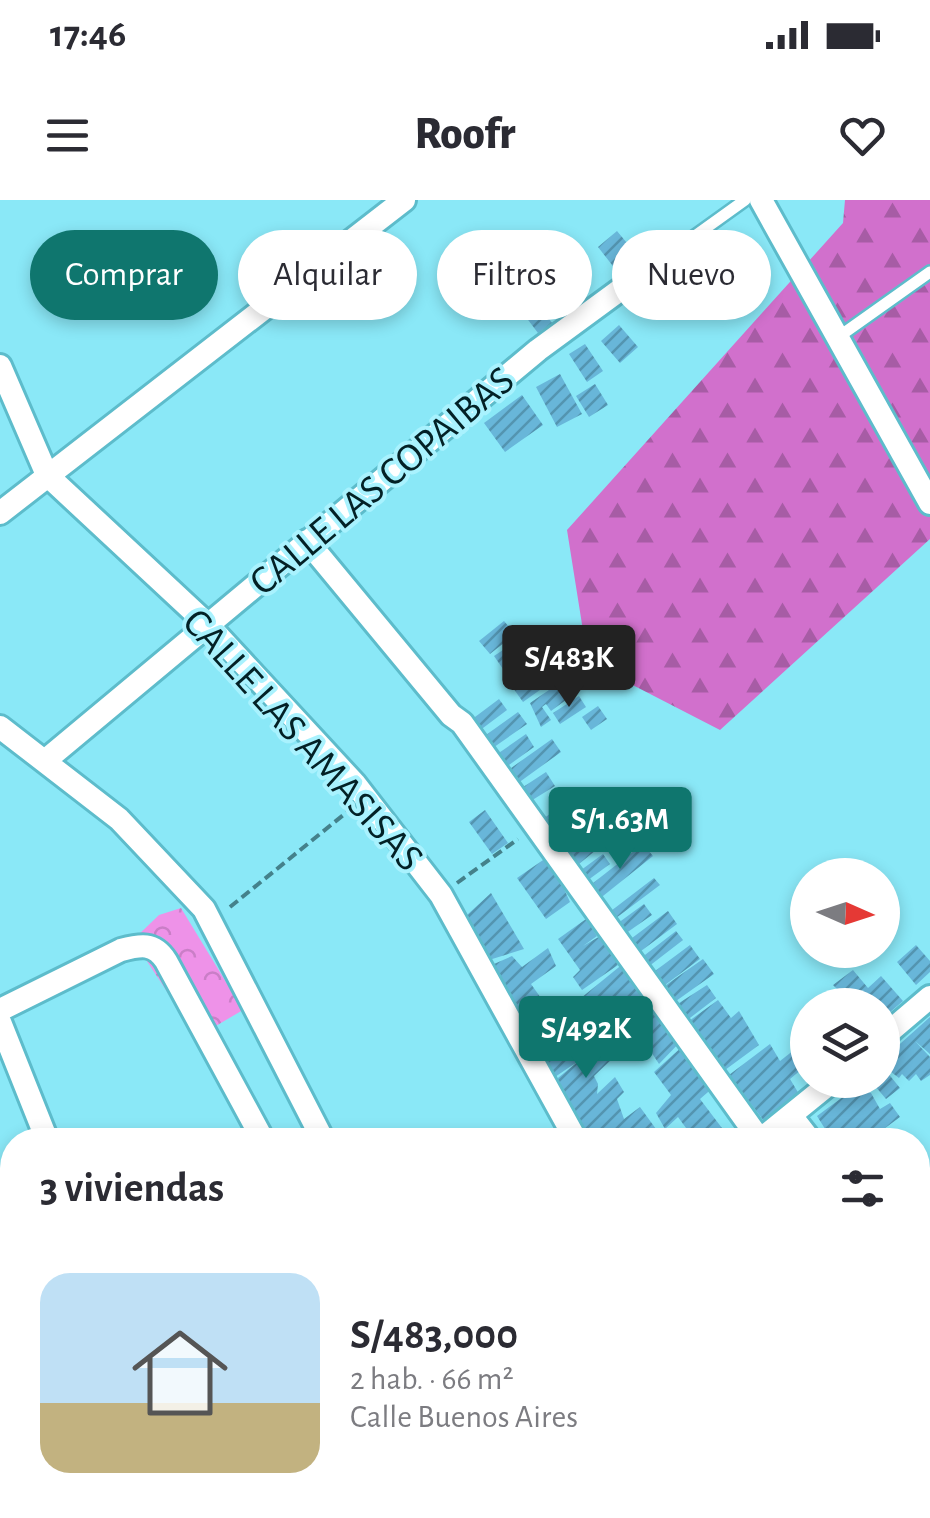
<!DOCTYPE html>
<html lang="es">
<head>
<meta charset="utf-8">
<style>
	:root { --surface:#fff; --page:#f2f2f3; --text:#2b2b33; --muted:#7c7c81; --accent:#0f766e }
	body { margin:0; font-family:"Alegreya Sans",sans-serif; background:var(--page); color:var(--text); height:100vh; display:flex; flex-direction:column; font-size:38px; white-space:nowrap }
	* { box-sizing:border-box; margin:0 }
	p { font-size:32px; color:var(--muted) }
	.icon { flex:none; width:55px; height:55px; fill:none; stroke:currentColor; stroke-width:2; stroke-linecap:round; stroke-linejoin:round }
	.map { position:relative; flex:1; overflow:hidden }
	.panel { position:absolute; left:0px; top:928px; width:930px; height:392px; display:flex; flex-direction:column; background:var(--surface); border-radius:40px 40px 0 0; box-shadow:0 5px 15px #0003 }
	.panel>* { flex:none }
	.top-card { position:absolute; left:30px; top:30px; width:870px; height:90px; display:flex; gap:20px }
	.needle { width:65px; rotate:93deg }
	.fabs { position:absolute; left:790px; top:658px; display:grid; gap:20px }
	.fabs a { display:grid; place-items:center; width:110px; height:110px; border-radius:50%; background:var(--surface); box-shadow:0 5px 15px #0003; font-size:50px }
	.price { position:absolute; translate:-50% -85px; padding:0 22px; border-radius:10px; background:var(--accent); color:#fff; font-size:32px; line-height:65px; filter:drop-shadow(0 2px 5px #0008) }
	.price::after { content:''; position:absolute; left:50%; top:60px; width:30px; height:22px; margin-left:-15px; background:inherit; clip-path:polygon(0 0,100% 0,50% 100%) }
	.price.active { background:#222; color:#fff }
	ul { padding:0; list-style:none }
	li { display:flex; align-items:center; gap:30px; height:250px; padding:0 40px }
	li span { display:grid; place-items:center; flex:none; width:280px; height:200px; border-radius:30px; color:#555 }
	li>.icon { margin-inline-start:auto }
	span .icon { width:120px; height:120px; fill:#fffc; stroke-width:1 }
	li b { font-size:42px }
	h2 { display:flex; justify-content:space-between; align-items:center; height:120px; padding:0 40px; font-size:42px }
	.chip { padding:0 35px; border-radius:45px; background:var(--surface); box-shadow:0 5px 15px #0003; font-size:35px; line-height:90px }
	.chip.active { background:var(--accent); color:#fff }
	.status { display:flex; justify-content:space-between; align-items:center; height:70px; padding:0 50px; background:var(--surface); direction:ltr }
	.status svg { height:28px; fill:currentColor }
	header { display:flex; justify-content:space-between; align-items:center; height:130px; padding:0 40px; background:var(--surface); font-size:45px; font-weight:800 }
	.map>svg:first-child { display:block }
</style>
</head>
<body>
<div class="status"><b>17:46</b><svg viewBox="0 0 49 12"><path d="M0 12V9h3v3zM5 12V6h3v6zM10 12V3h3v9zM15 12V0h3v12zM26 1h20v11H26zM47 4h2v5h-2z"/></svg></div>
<header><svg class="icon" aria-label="menu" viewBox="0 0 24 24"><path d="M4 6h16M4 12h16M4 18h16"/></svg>Roofr<svg class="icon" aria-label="heart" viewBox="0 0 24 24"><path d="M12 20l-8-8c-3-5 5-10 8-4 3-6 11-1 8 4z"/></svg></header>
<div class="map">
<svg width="930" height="1318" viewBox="0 0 930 1318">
	<defs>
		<pattern id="forest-firs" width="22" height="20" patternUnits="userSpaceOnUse" patternTransform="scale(2.5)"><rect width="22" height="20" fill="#d170cc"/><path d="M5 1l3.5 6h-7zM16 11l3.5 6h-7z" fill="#a75ca5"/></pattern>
		<pattern id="park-crowns" width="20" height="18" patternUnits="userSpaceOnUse" patternTransform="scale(2.5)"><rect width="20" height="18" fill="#ee92e8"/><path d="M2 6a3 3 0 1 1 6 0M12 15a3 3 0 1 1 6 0" fill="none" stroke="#ca7ec7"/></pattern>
		<pattern id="building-hatch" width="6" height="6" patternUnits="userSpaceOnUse" patternTransform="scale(2.5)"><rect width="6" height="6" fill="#68b6d9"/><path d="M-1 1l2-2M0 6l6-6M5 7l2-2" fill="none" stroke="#5394b0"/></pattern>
	</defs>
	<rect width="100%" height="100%" fill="#8ae8f7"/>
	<path fill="url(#forest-firs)" d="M845,0H930V339L720,530L588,462L567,330L843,23Z"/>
	<path fill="url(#park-crowns)" d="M181,708L243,810L197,837L133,740L159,715Z"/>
	<path fill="url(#building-hatch)" d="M617,31L636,54L616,70L598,47Z
		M533,97L552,123L538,133L519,108Z
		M619,125L638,147L620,163L601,141Z
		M585,144L603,171L587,182L569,154Z
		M560,174L582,214L557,227L536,187Z
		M595,184L608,205L589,217L576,196Z
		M522,195L543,225L505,252L484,223Z
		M504,421L515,434L490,454L479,441Z
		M522,437L531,450L503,469L494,456Z
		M562,454L571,468L523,502L513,488Z
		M565,479L571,487L566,491L570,497L551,511L546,504L542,507L551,520L541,527L530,503Z
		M579,496L586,507L560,524L553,513Z
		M499,499L507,510L475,534L467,523Z
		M598,506L607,519L591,530L582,517Z
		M518,512L527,524L487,552L479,540Z
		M526,534L534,547L502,570L493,557Z
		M552,539L561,552L514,586L504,573Z
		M546,572L555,586L526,604L517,591Z
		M569,599L581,614L550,638L538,623Z
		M597,606L604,615L560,651L553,641Z
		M485,610L508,643L492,654L469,622Z
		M603,625L612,637L574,668L564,655Z
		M643,644L653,656L598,700L588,687Z
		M603,654L610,664L584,683L577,673Z
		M546,658L560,680L570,702L546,719L517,678Z
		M654,678L660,685L612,721L607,714Z
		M491,693L524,749L489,760L467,715Z
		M644,704L652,715L622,736L614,726Z
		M668,711L677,724L637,754L628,741Z
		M586,719L597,736L583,746L602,735L618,765L582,790L573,777L580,770L558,739Z
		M676,731L683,740L648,767L641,758Z
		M690,745L700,759L665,785L655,771Z
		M916,745L930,761V772L916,785L897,762Z
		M548,748L556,766L531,784L548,808L526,825L494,764L512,756L522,767Z
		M703,759L714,774L676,801L666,785Z
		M624,763L645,804L604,835L581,798Z
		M853,770L868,788L881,776L903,801L882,819V805H826L839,791L833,785Z
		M707,785L716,798L686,821L676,805Z
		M575,799L584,815L565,829L577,844L590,835L596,849L584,857L589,865L610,849L613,858L594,876L598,884L597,894L615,877L624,892L617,899L624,919L640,907L656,929L655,940H588L553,882L580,860L552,879L527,828Z
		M718,800L731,818L739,811L759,845L725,870L689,821Z
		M657,805L683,839L659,864L646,844L630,857L617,840Z
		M930,817V854L915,841L930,857V875L921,881L916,874L909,881L902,874L899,878L882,865V860Z
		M808,839V864L790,879L799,894L764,921L729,875L770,844L780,861Z
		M685,844L715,886L700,899L731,940H670L686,928L678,917L665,929L656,913L671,895L654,872Z
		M882,866L900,888L886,899L870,880H882Z
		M855,888L871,893L880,909L890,903L900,917L869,940H832L817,916Z
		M930,1013V1042L918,1046V1017Z
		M930,1211V1257L918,1259V1214Z
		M598,1308H648L650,1312L637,1318H596Z
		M899,1308H912L915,1318H879L878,1313Z"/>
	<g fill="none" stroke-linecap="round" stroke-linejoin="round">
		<g stroke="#5dbccb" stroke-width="16">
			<path id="service" d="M628,84L745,0
				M837,138L930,72"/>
		</g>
		<g stroke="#5dbccb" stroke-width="28">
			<path id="minor" d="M761,0L930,303
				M0,166L47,275L207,424L355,584L441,695L576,940
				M0,313L404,0
				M307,341L451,515L462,523L760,940
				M0,527L119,619L204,709L323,940
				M46,560L538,150L628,84
				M0,810L121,750C140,745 154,742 166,761L263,940
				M0,822L47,940
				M882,838L930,797
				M792,917L810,940
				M760,940L834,880
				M918,1076L930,1092
				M0,1169L12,1165
				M918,1215L930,1212
				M55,1308L56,1318
				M566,1317L600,1308
				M379,1318L391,1308"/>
		</g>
		<path stroke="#44818b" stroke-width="4" stroke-dasharray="10 5" stroke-linecap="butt" d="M457,683L518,639
			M230,707L347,612"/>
		<use href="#service" stroke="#fff" stroke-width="11"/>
		<use href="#minor" stroke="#fff" stroke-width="22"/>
	</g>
	<g text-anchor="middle" stroke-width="8" stroke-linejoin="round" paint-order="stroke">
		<g font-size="40" fill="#032126" stroke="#a9f2fe">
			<text transform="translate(381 280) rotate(-40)" y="14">CALLE LAS COPAIBAS</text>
			<text transform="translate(304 539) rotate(48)" y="14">CALLE LAS AMASISAS</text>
		</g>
	</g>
</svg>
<div class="fabs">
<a><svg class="needle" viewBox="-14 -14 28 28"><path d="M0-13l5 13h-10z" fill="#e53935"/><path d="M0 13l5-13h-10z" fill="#7c7c81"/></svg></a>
<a><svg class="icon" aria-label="layers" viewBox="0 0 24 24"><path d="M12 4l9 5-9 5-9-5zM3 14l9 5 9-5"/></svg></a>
</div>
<b class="price active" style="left:569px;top:510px">S/483K</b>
<b class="price" style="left:620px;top:672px">S/1.63M</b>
<b class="price" style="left:586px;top:881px">S/492K</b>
<div class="top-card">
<a class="chip active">Comprar</a>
<a class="chip">Alquilar</a>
<a class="chip">Filtros</a>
<a class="chip">Nuevo</a>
</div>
<section class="panel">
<h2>3 viviendas<svg class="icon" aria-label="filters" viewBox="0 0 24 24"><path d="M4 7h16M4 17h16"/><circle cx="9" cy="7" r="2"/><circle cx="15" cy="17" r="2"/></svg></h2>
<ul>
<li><span style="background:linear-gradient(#bfe0f5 65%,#c2b280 0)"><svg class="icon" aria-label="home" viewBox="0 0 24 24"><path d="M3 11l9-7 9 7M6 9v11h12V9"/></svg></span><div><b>S/483,000</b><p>2 hab. · 66 m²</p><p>Calle Buenos Aires</p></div></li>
</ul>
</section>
</div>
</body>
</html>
